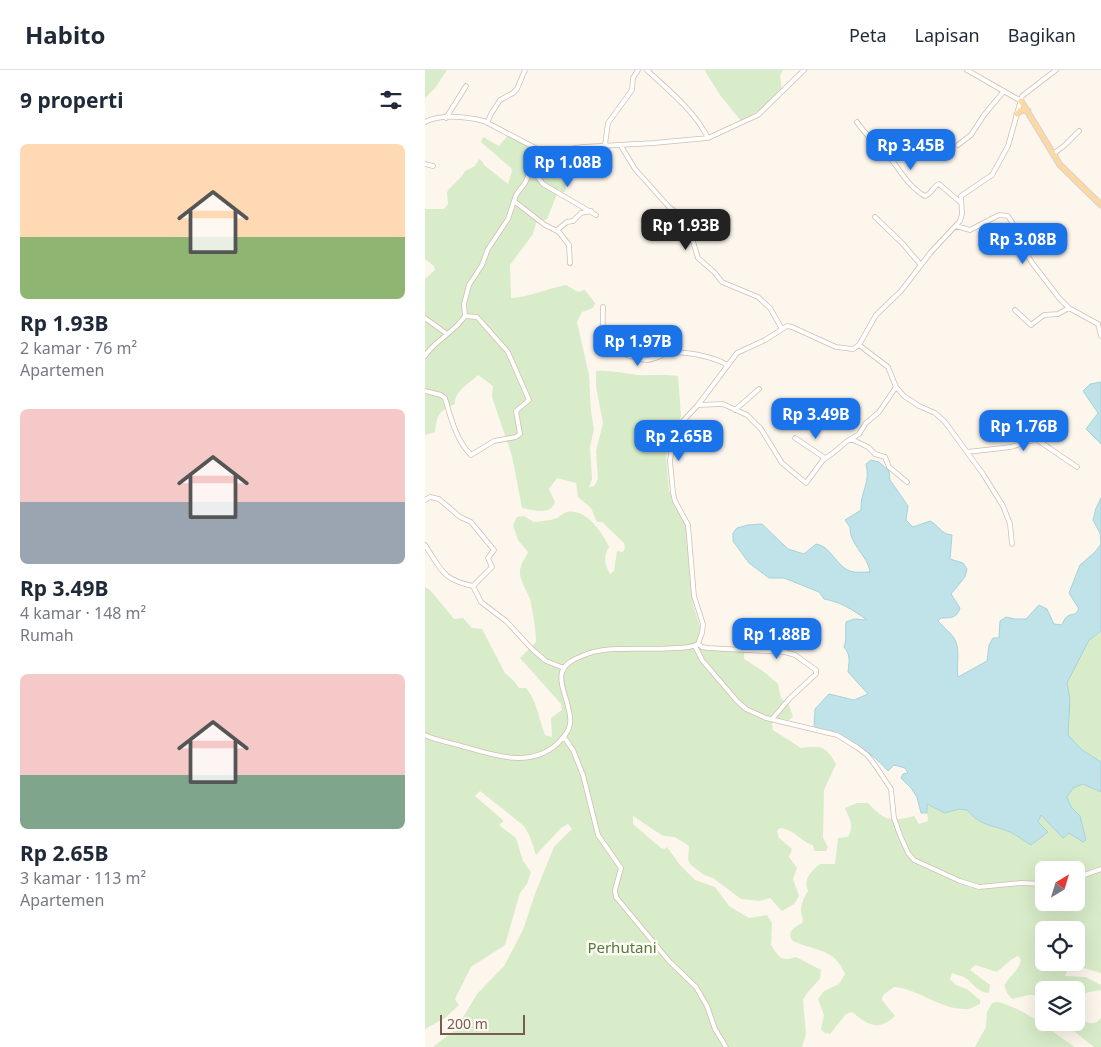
<!DOCTYPE html>
<html lang="id">
<head>
<meta charset="utf-8">
<style>
	:root { --surface:#fff; --page:#f2f2f3; --text:#1f2937; --muted:#747a83; --line:#e0e1e3; --accent:#1a73e8 }
	body { margin:0; font-family:"Noto Sans",sans-serif; background:var(--page); color:var(--text); height:100vh; display:flex; flex-direction:column; font-size:19px; white-space:nowrap }
	* { box-sizing:border-box; margin:0 }
	p { font-size:16px; color:var(--muted) }
	.icon { flex:none; width:28px; height:28px; fill:none; stroke:currentColor; stroke-width:2; stroke-linecap:round; stroke-linejoin:round }
	.map { position:relative; flex:1; overflow:hidden }
	.details { display:flex; flex-direction:column; background:var(--surface); width:425px }
	.details>* { flex:none }
	.needle { width:32px; rotate:38deg }
	.buttons { position:absolute; left:610px; top:791px; display:grid; gap:10px }
	.buttons a { display:grid; place-items:center; width:50px; height:50px; border-radius:8px; background:var(--surface); box-shadow:0 5px 20px #0002; font-size:25px }
	.scale { position:absolute; left:15px; bottom:12px; width:85px; box-sizing:border-box; padding-left:5px; border:2px solid #7a5c4d; border-top:0; font-size:14px; line-height:18px; white-space:nowrap; color:#7a5c4d; -webkit-text-stroke:4px #fffaf3; paint-order:stroke }
	.price { position:absolute; translate:-50% -42px; padding:0 11px; border-radius:10px; background:var(--accent); color:#fff; font-size:16px; line-height:32px; filter:drop-shadow(0 1px 2px #0008) }
	.price::after { content:''; position:absolute; left:50%; top:30px; width:15px; height:11px; margin-left:-8px; background:inherit; clip-path:polygon(0 0,100% 0,50% 100%) }
	.price.active { background:#222; color:#fff }
	ul { padding:0; list-style:none }
	li { display:grid; align-content:center; gap:10px; height:265px; padding:0 20px }
	li span { display:grid; place-items:center; height:155px; border-radius:8px; color:#555 }
	li>.icon { margin-inline-start:auto }
	span .icon { width:90px; height:90px; fill:#fffc; stroke-width:1 }
	li b { font-size:21px }
	h2 { display:flex; justify-content:space-between; align-items:center; height:60px; padding:0 20px; font-size:21px }
	header { display:flex; align-items:center; gap:30px; box-sizing:border-box; height:70px; padding:0 25px; background:var(--surface); border-bottom:1px solid var(--line) }
	header strong { font-size:24px }
	nav { display:flex; gap:28px; margin-inline-start:auto; font-size:18px }
	main { display:flex; flex:1; min-height:0 }
	.map>svg:first-child { display:block }
</style>
</head>
<body>
<header>
<strong>Habito</strong>
<nav><a>Peta</a><a>Lapisan</a><a>Bagikan</a></nav>
</header>
<main>
<section class="details">
<h2>9 properti<svg class="icon" aria-label="filters" viewBox="0 0 24 24"><path d="M4 7h16M4 17h16"/><circle cx="9" cy="7" r="2"/><circle cx="15" cy="17" r="2"/></svg></h2>
<ul>
<li><span style="background:linear-gradient(#ffd9b3 60%,#8fb573 0)"><svg class="icon" aria-label="home" viewBox="0 0 24 24"><path d="M3 11l9-7 9 7M6 9v11h12V9"/></svg></span><div><b>Rp 1.93B</b><p>2 kamar · 76 m²</p><p>Apartemen</p></div></li>
<li><span style="background:linear-gradient(#f6c9c9 60%,#9aa5b1 0)"><svg class="icon" aria-label="home" viewBox="0 0 24 24"><path d="M3 11l9-7 9 7M6 9v11h12V9"/></svg></span><div><b>Rp 3.49B</b><p>4 kamar · 148 m²</p><p>Rumah</p></div></li>
<li><span style="background:linear-gradient(#f6c9c9 65%,#7fa58c 0)"><svg class="icon" aria-label="home" viewBox="0 0 24 24"><path d="M3 11l9-7 9 7M6 9v11h12V9"/></svg></span><div><b>Rp 2.65B</b><p>3 kamar · 113 m²</p><p>Apartemen</p></div></li>
</ul>
</section>
<div class="map">
<svg width="676" height="977" viewBox="0 0 676 977">
	<rect width="100%" height="100%" fill="#fdf6ec"/>
	<path fill="#d8ecc9" fill-rule="evenodd" d="M0,0H22L10,18L0,28Z
		M281,0H358L355,6L357,22L340,37L316,51L295,25L280,1Z
		M83,65L120,86L129,83L140,90L139,102L143,110L140,122H137L134,119L122,149L111,153L108,164L85,195L86,228C105,227 123,218 141,215L153,222L160,220L170,233L168,238L157,242L152,252L164,305L166,341L169,359L165,377L167,409L164,417L169,416L173,409L171,381L178,353L171,317V301C185,300 198,303 212,305C226,306 239,304 253,306L256,346L241,386L244,421L261,455L268,534L276,560L270,574L276,579L319,582V589L338,601L353,614L356,628L364,635L368,647L364,650L350,648L347,654L348,660L376,678C396,675 401,676 411,694L399,720L398,768L403,777L401,781H389L388,775C376,772 369,759 355,758L352,761L354,768L367,779L364,787L372,798L368,809L374,826L369,834L357,841L345,828L335,831L316,829L288,808L279,805L266,795L263,790L264,776L250,767L238,766L208,746V754L236,778L240,779L242,777L255,795L270,810L290,817L304,836L324,848L342,845L347,853L346,875C354,887 356,892 371,887L396,900L395,909L382,923L378,930L381,964L377,977H8L31,959L52,924L79,896L98,860L111,821L129,777L147,759L143,754L136,758L111,785L105,767L99,756L55,721L50,726L79,751L74,755L91,768L98,791L106,802L102,814L95,823L80,875L46,897L30,929L34,935L20,948L0,959V517L5,520L29,549L38,548L47,558L57,559L80,603L89,611L94,618H101C113,633 113,647 120,665L127,667L126,648L137,640L136,634L95,588L111,572C111,558 108,547 106,533C104,521 91,509 96,496C97,492 101,487 103,482L93,470L88,455L92,447L99,446L109,452C117,451 124,451 132,448C135,446 138,443 142,442C161,438 177,462 184,477C178,486 180,495 185,504L189,501L192,481L198,482L200,478L199,473L177,452H172L166,438L153,427L151,413L132,408L124,419L130,432C125,446 109,440 97,438L87,386L67,327L68,316L53,305C45,313 29,321 30,334C14,341 12,344 10,362L0,365V209L10,200L9,196L0,189V139H19L23,134L22,122L25,118L37,106L40,101L50,96L54,89L58,92L59,95L83,114L87,101L86,98L56,72L58,67L74,76Z
		M676,561V692L657,680L643,665L642,613L664,570Z
		M658,714L676,722V903L645,894L640,906L661,907L676,915V920L664,922L651,928V920H619V930C606,921 601,926 587,929L582,923L579,915C585,906 594,900 596,890L593,886L587,889L572,902L550,895L545,900L565,915L564,923C553,923 547,912 539,907C534,905 531,905 527,903L525,909L531,915L542,919L555,930V934C550,936 545,940 540,939C514,939 494,919 469,917L458,925L457,930L470,946C453,962 443,955 427,942L421,944L405,964L400,963L396,959L399,945L393,929L399,921L414,914L420,904C410,878 389,881 368,871C361,863 369,857 377,853C379,848 377,847 376,841C376,834 379,827 383,821C378,808 386,802 395,794H410L413,768L423,767C430,756 424,748 420,738L432,733H443C460,751 465,752 489,746L494,754L503,751L501,734L520,743L534,739L542,740C557,757 566,754 585,762C592,765 599,771 606,775L616,745L638,768C644,762 653,754 655,746L646,737L642,727L648,718ZM619,800H651V832H619ZM619,860H651V892H619Z
		M572,932C600,938 627,962 650,977H550L561,957L562,942L567,933Z
		M651,948C661,952 669,957 676,948V977H669L641,955L640,953L651,952Z"/>
	<path fill="#bfe3e8" stroke="#a5d3da" d="M676,312V374L661,359L673,343L658,321L665,314Z
		M446,390L454,392L464,401L465,410L483,436L481,450L488,457L505,451C514,455 515,464 527,465L525,489L538,493L542,499L540,507L526,524L535,538C532,548 526,548 516,548L513,551C518,557 525,562 529,568C536,579 531,595 533,607L562,591L564,575L568,568H574L575,551L581,547L590,549H601L614,535L622,539L629,554L637,555C640,547 642,545 650,544L654,539L644,523L655,495L670,482L676,474L675,463L668,450L671,438L676,428V561L664,570L642,613L645,629L643,665L657,680L676,692V722L658,714L648,718L642,727L646,737L655,746L661,770L658,772L644,763L638,768L616,745L613,752L623,762L606,775C599,771 592,765 585,762C566,754 557,757 542,740L534,739L520,743L502,734V743H496L492,727L486,718L476,708L478,704L483,703L480,698L469,695L463,701C443,678 418,666 389,658L390,639L404,624L429,630L443,624L423,602C424,592 426,585 419,577C422,569 420,561 421,552L429,549L442,550C428,540 416,532 399,529L394,522L359,508H344L324,493L308,471V463L312,458L323,455L337,454L363,479L379,484L391,474C406,476 411,496 425,501C430,503 439,502 445,502C443,485 424,475 425,457L420,450L436,440C435,422 446,413 441,394Z"/>
	<g fill="none" stroke-linecap="round" stroke-linejoin="round">
		<g stroke="#d1beb0" stroke-width="5.5">
			<path id="minor" d="M222,0C244,21 269,40 283,68
				M542,0L596,31
				M21,48L41,16
				M0,52C16,44 41,47 59,51L120,83L157,77L229,73L283,68L333,45L379,0
				M432,52C441,67 456,76 466,89C476,102 485,118 500,126C507,124 508,116 514,114L535,132
				M62,53L66,44L75,30L88,23L92,19L100,0
				M180,75L183,53L207,20L208,8L213,0
				M533,75L546,65L559,45L579,21
				M196,76L210,99L244,137L257,147L266,165L273,188L289,202L297,212L333,227L345,238L357,259
				M628,84L639,76L654,61
				M0,94L8,96
				M107,99L118,114L171,145
				M89,131L120,155L134,162L144,175L145,193
				M450,147L478,174L495,194
				M531,156L545,160L574,145L583,146L590,157L592,170L608,194L634,228L644,238L673,254L676,266
				M132,160L142,152L148,151L156,143L166,141
				M178,237C178,249 176,265 182,275C185,281 214,289 221,290C230,290 238,283 246,283C261,281 290,287 302,295
				M590,240L606,255L619,245L633,244L644,238
				M0,248L22,264
				M434,275L463,297L471,317L479,326L494,336L510,343L520,352L558,404L578,436L585,454L587,474
				M0,286C10,270 30,262 40,246L39,234L44,215L57,195L63,179L83,149L91,125L100,113L109,93L120,83
				M0,321L16,325L20,328C25,346 32,372 46,385L69,371L91,367L95,364L91,341L104,330L83,282L52,247L40,246
				M273,335L298,334L322,345L336,359L357,393L381,413L398,390L408,383L421,372L434,364L441,353L454,342L471,317
				M310,340L334,319
				M370,368L400,388
				M426,369L443,377L450,384L460,387L464,397L482,412
				M542,382L586,377L611,369L652,397
				M0,430L5,427L14,429L35,447L46,452L69,480L63,488L67,497L48,516
				M0,475C16,499 17,510 48,516L56,532L81,551L108,580L121,591L139,598
				M273,574L277,577L283,578L360,582L370,585L391,600V604L365,628L347,649
				M270,576L277,590L312,631L321,639L341,648L412,665L433,678L442,685L450,695L466,719L469,748L475,765L483,783L489,790L535,811L554,817L595,813L619,814
				M0,665C13,671 27,673 40,677C71,686 107,698 133,673C138,668 144,662 145,654C148,639 133,617 137,602C140,593 149,589 157,586C182,574 222,581 251,578C258,578 266,578 273,574L277,563L278,554L269,526L263,455L250,431L248,423L245,391L247,377L258,351L273,335L312,283L340,270L362,256L367,257L411,277L428,279L434,275L451,245L476,221L506,182L535,151L537,144L536,126L567,105L583,76L597,26L631,0
				M139,667L148,680L158,705L173,765L196,798L190,820L191,827L244,891L271,917L282,936L290,959L301,977
				M651,808L676,799"/>
		</g>
		<g stroke="#dad1cd" stroke-width="7">
			<path id="major" d="M596,31L635,95L676,135
				M592,44L596,40L603,41"/>
		</g>
		<use href="#minor" stroke="#fff" stroke-width="4"/>
		<use href="#major" stroke="#fbd9a5" stroke-width="5"/>
	</g>
	<g text-anchor="middle" stroke-width="5" stroke-linejoin="round" paint-order="stroke">
		<g font-size="15" fill="#537a41" stroke="#fffaf3">
			<text x="197" y="883">Perhutani</text>
		</g>
	</g>
</svg>
<div class="buttons">
<a><svg class="needle" viewBox="-14 -14 28 28"><path d="M0-13l5 13h-10z" fill="#e53935"/><path d="M0 13l5-13h-10z" fill="#747a83"/></svg></a>
<a><svg class="icon" aria-label="locate" viewBox="0 0 24 24"><circle cx="12" cy="12" r="6"/><path d="M12 2v4M12 18v4M2 12h4M18 12h4"/></svg></a>
<a><svg class="icon" aria-label="layers" viewBox="0 0 24 24"><path d="M12 4l9 5-9 5-9-5zM3 14l9 5 9-5"/></svg></a>
</div>
<div class="scale">200 m</div>
<b class="price" style="left:486px;top:101px">Rp 3.45B</b>
<b class="price" style="left:143px;top:118px">Rp 1.08B</b>
<b class="price active" style="left:261px;top:181px">Rp 1.93B</b>
<b class="price" style="left:598px;top:195px">Rp 3.08B</b>
<b class="price" style="left:213px;top:297px">Rp 1.97B</b>
<b class="price" style="left:391px;top:370px">Rp 3.49B</b>
<b class="price" style="left:599px;top:382px">Rp 1.76B</b>
<b class="price" style="left:254px;top:392px">Rp 2.65B</b>
<b class="price" style="left:352px;top:590px">Rp 1.88B</b>
</div>
</main>
</body>
</html>
